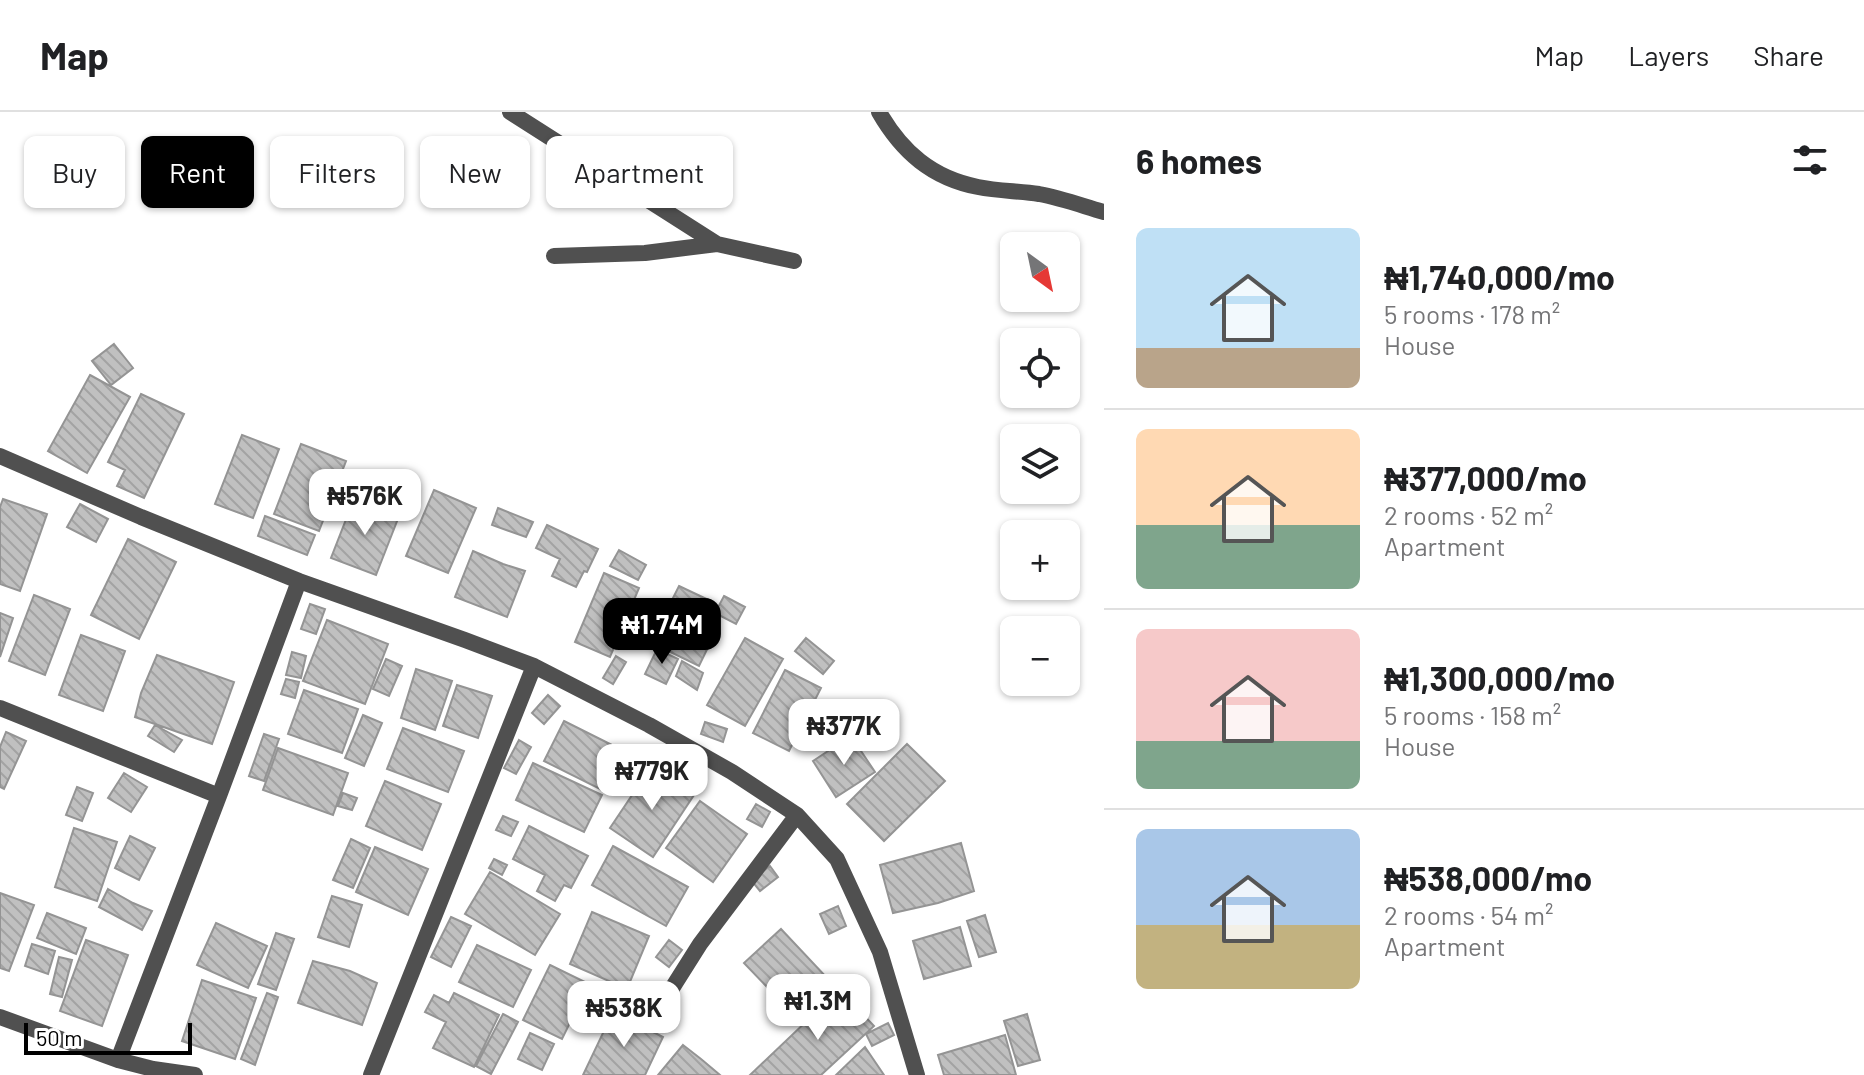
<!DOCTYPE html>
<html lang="en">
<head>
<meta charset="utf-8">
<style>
	:root { --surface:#fff; --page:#f6f6f6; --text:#202124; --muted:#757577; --line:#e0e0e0; --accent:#000 }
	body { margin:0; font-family:Barlow,sans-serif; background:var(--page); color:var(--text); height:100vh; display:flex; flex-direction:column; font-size:30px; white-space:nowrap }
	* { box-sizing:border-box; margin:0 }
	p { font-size:26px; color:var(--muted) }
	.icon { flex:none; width:44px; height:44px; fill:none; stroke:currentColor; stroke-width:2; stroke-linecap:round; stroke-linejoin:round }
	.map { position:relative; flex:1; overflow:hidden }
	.details { display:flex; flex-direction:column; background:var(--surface); width:760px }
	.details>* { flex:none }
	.top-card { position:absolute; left:24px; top:24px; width:760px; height:72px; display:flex; gap:16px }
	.needle { width:52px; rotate:147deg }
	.fabs { position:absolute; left:1000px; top:120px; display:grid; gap:16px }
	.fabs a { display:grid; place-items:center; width:80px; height:80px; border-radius:12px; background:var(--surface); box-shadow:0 2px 6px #0004; font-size:40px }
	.scale { position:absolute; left:24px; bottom:20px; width:168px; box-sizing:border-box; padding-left:8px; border:4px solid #000; border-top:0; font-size:22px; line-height:28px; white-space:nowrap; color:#000; -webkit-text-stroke:6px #fff; paint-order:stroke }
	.price { position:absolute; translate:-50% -68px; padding:0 18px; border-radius:16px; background:#fff; color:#222; font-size:26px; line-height:52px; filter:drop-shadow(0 2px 4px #0008) }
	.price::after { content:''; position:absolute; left:50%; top:48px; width:24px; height:18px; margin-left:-12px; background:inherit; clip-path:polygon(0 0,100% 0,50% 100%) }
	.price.current { background:var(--accent); color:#fff }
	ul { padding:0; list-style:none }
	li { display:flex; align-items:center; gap:24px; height:200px; padding:0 32px }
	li+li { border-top:2px solid var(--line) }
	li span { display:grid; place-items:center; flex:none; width:224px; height:160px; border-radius:12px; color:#555 }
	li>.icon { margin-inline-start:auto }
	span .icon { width:96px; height:96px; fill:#fffc; stroke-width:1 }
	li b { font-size:34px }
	h2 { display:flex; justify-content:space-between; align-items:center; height:96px; padding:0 32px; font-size:34px }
	.tag { padding:0 28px; border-radius:12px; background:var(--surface); box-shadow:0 2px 6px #0004; font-size:28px; line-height:72px }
	.tag.current { background:var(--accent); color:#fff }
	header { display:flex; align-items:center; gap:48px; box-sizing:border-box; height:112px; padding:0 40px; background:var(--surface); border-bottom:2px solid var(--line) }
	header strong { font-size:38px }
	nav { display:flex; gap:44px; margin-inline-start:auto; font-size:28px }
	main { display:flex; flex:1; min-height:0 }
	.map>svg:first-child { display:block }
</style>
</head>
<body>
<header>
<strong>Map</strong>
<nav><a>Map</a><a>Layers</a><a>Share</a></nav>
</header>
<main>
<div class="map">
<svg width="1104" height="963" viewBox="0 0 1104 963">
	<defs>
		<pattern id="building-back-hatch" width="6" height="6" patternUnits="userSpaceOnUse" patternTransform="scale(2)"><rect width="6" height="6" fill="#c0c0c0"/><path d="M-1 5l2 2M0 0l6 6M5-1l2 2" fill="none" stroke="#a3a3a3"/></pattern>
	</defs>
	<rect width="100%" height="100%" fill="#fff"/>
	<path fill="url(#building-back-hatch)" stroke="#949494" stroke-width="2" d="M114,232L133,256L111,273L92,249Z
		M90,263L130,285L87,361L48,339Z
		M141,282L184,302L144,386L117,374L125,358L108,350Z
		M242,323L279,337L253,406L215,392Z
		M301,332L346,349L319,419L274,402Z
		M434,378L476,396L448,461L406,444Z
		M3,387L47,402L20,479L0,472V395Z
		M354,387L399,404L376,463L331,446Z
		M80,392L108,407L96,430L67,415Z
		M498,396L533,410L526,425L492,413Z
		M265,404L315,423L307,443L258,424Z
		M547,413L598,437L587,460L584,459L576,475L552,464L560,447L536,436Z
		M128,427L176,450L139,527L91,503Z
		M619,438L646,453L638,468L610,454Z
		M473,439L503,452L525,459L507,505L455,485Z
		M604,461L639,476L610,545L575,530Z
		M679,474L713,490L706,504L672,488Z
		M34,483L70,497L45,563L9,549Z
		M724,484L745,495L736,512L715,501Z
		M310,492L325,497L316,522L301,517Z
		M677,500L716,519L699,554L660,535Z
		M0,501L13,506L0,545Z
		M327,508L388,532L365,592L303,569Z
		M81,523L125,539L103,599L59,583Z
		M745,526L783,547L745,614L707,593Z
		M806,526L834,549L823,562L795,539Z
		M657,537L678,547L666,572L645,562Z
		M292,540L306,544L301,566L286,563Z
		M157,543L234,570L212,632L135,605L141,581Z
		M616,544L626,550L613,572L603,566Z
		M386,547L402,554L389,584L373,577Z
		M682,549L703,561L697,578L676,564Z
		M416,557L452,569L435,618L401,606Z
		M785,558L821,576L789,639L753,621Z
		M286,567L299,570L295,586L281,582Z
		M457,573L492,584L478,626L443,614Z
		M304,578L358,597L342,641L288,622Z
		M548,583L560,594L544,612L532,601Z
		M363,603L382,611L364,654L345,646Z
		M564,609L630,642L610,682L544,649Z
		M705,610L727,617L723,630L701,622Z
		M155,613L182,628L174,640L148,624Z
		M403,616L464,639L448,680L387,657Z
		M6,620L26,629L4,677L0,675V635Z
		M264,622L279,627L264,669L249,664Z
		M851,624L875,660L836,685L813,649Z
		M519,628L531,635L516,662L504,656Z
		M907,632L945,669L884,729L847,692Z
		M278,636L348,661L333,703L263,678Z
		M533,651L602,683L584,720L516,688Z
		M651,655L694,683L653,745L610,716Z
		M124,661L147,675L131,700L108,686Z
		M385,669L441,692L422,738L366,714Z
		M77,675L93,681L82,709L66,703Z
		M343,681L357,686L352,698L338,694Z
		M700,689L747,722L713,770L666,736Z
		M756,692L770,700L762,715L747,707Z
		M503,704L518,710L511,724L496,718Z
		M529,714L588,744L571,776L564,773L555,789L537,779L545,763L513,747Z
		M74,716L117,730L97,789L55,775Z
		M130,724L155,736L139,768L115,756Z
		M351,727L370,736L353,776L333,768Z
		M961,731L974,779L938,791L893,801L880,753Z
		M613,734L688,775L666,814L592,773Z
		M375,735L428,757L408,803L356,780Z
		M494,747L507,753L502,763L489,756Z
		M770,754L778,765L760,779L751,768Z
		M490,760L560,802L535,843L465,802Z
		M108,777L133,791L152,799L142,818L99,795Z
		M0,781L34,793L9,859L0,856Z
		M332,784L362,793L349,835L318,825Z
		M838,794L846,814L829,822L820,802Z
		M592,800L649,824L627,877L570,852Z
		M47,801L86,816L76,842L37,826Z
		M985,803L996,840L979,845L967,809Z
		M451,805L471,814L451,855L431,845Z
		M216,811L267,834L248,876L197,853Z
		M960,815L971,854L924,867L913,829Z
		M781,817L828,867L792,901L744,851Z
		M276,821L294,827L276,878L258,872Z
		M86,828L128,843L102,914L60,899Z
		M669,828L682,838L669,855L656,845Z
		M32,832L55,839L48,862L25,854Z
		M477,833L531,858L513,895L459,870Z
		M59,845L72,848L62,885L50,882Z
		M313,849L350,859L377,871L362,913L298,891Z
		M550,853L589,872L562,927L523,908Z
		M202,868L256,886L235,947L182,929Z
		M267,881L278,885L255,953L241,947Z
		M454,881L499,903L474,955L433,936L446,910L425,900L434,883L449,891Z
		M832,885L846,900L854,893L874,914L821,963H750Z
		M613,900L663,925L645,963H583Z
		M503,902L518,910L491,962L476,954Z
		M1027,902L1040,948L1018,954L1004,909Z
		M888,911L894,923L872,934L866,922Z
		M530,921L554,932L542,958L518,947Z
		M1005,923L1016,963H944L938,943Z
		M683,933L701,947L720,963H658Z
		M865,935L884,963H836Z"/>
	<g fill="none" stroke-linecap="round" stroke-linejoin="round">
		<path stroke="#505050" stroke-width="16" d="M510,0L717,132
			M879,0C902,40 932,66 978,75C998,79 1019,79 1039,82C1061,86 1083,94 1104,100
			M554,144L645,141L717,132L794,149
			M0,344L141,405L299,469L465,528L534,554L649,613L732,660L797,703L837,747L880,840L917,963
			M0,596L219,684
			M664,889L700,832L797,703
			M0,905L118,948L153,957L195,963
			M118,948L219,684L299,469
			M371,963L534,554"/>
	</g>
</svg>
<div class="fabs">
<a><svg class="needle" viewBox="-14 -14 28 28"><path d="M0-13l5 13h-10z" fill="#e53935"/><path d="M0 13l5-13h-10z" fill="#757577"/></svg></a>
<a><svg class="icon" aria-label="locate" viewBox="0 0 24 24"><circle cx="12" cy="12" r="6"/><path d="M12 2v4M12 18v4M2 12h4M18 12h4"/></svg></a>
<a><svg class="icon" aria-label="layers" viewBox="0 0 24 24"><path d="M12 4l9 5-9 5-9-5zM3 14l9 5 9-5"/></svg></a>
<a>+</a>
<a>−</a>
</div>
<div class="scale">50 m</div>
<b class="price" style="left:365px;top:425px">₦576K</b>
<b class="price current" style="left:662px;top:554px">₦1.74M</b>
<b class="price" style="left:844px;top:655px">₦377K</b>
<b class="price" style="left:652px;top:700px">₦779K</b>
<b class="price" style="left:818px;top:930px">₦1.3M</b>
<b class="price" style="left:624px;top:937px">₦538K</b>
<div class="top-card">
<a class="tag">Buy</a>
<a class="tag current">Rent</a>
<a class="tag">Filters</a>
<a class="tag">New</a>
<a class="tag">Apartment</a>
</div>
</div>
<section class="details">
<h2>6 homes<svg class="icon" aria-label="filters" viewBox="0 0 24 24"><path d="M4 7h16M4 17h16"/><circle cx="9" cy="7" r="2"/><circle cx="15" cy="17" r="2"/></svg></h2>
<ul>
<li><span style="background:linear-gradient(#bfe0f5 75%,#b9a48a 0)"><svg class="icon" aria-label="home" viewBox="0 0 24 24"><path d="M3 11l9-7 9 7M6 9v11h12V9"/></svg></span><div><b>₦1,740,000/mo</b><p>5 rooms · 178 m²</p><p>House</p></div></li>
<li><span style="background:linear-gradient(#ffd9b3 60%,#7fa58c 0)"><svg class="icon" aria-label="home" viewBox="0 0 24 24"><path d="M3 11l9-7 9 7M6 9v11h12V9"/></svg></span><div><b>₦377,000/mo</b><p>2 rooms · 52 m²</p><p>Apartment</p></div></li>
<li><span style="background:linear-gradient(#f6c9c9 70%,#7fa58c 0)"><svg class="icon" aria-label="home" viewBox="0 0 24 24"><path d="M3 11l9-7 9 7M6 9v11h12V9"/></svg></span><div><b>₦1,300,000/mo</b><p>5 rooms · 158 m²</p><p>House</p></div></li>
<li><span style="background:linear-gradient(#a9c7e8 60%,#c2b280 0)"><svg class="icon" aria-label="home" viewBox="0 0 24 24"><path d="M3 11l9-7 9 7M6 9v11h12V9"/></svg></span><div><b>₦538,000/mo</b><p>2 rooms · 54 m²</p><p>Apartment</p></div></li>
</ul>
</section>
</main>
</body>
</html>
